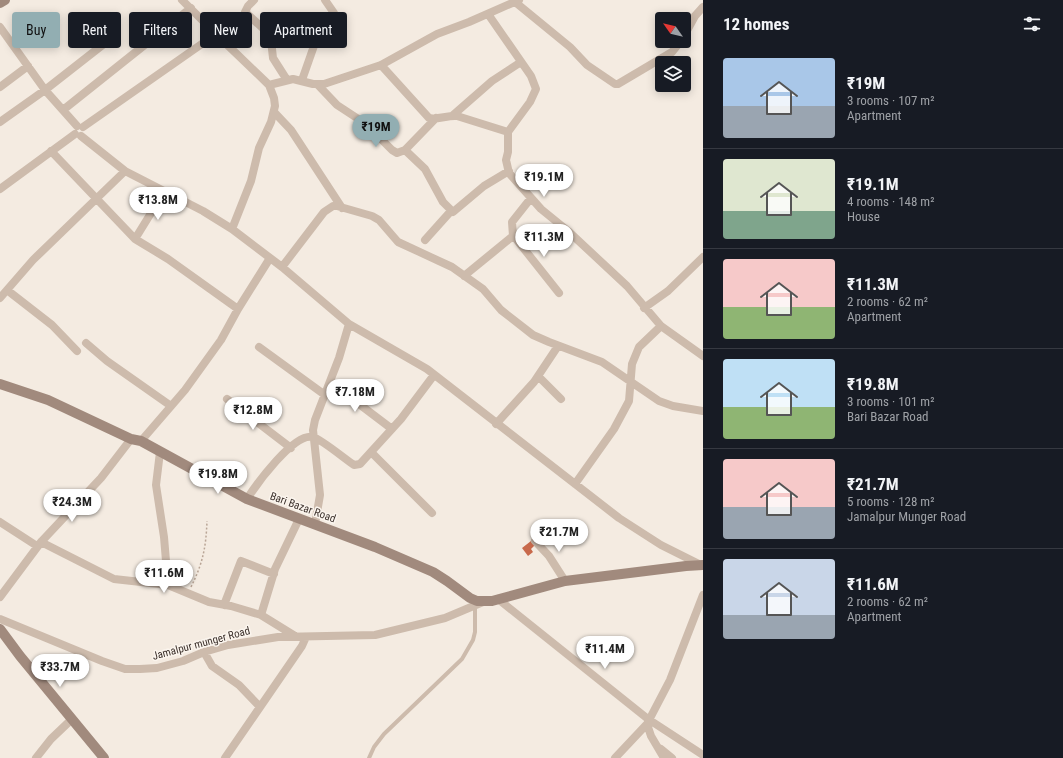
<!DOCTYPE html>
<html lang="en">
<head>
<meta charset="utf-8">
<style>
	:root { --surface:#171b24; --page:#242831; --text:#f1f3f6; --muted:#9ea1a6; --line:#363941; --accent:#92aeb2 }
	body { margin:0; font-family:"Roboto Condensed",sans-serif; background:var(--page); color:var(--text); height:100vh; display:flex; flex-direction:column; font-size:15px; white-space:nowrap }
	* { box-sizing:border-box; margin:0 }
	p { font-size:13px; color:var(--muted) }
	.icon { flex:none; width:22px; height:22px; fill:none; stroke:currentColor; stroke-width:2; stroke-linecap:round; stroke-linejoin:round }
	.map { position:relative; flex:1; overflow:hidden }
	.side { display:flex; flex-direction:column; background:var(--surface); width:360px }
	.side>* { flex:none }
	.guide { position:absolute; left:12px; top:12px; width:380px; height:36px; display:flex; gap:8px }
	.needle { width:26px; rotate:304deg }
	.controls { position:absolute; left:655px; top:12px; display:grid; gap:8px }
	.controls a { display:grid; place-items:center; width:36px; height:36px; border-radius:4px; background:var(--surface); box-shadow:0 2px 10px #0003; font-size:20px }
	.price { position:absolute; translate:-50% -34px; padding:0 9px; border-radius:14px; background:#fff; color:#222; font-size:13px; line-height:26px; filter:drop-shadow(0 1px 2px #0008) }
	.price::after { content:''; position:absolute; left:50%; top:24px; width:12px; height:9px; margin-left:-6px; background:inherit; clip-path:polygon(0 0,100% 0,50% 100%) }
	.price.selected { background:var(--accent); color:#111 }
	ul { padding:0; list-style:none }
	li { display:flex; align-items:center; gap:12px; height:100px; padding:0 20px }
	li+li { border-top:1px solid var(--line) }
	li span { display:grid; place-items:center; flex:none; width:112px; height:80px; border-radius:4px; color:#555 }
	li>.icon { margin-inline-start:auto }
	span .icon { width:48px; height:48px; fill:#fffc; stroke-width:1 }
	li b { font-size:17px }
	h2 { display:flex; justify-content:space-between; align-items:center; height:48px; padding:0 20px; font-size:17px }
	.chip { padding:0 14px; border-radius:4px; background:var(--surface); box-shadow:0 2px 10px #0003; font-size:14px; line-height:36px }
	.chip.selected { background:var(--accent); color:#111 }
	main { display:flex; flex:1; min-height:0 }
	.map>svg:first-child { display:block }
</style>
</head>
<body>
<main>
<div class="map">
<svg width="703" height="758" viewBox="0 0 703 758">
	<rect width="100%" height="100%" fill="#f4ebe1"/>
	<path fill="#c8694b" d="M531,541L535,545L531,549L533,552L528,556L522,548Z"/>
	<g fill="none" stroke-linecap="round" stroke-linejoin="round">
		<path stroke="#b9a596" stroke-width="1.5" stroke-dasharray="2 2" stroke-linecap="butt" d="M191,587C203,563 206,547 207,521"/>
		<path stroke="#cdbbac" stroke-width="4" d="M369,758L374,747L384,734L462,659L473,640L475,632V606"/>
		<path stroke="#cdbbac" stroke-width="8" d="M182,0L216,34
			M254,0L248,6L245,12L267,32L271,40L273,58L287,80
			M515,2L570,47L587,65L615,84H618L672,52L681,41
			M488,14L531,76L536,89L530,102L508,132V152L506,160L509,173L541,209L568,231L627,286L661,326L703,356
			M0,27L45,90L77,126
			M684,36L695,16L703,7
			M381,65L429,118C437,120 448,115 457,116L508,132
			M302,80L315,43L334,17V13L325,0
			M269,85L293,79L313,84H324L381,65L437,34L469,22L519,0
			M318,85L337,105L366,124L392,150L397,153L405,150L436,118
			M0,87L28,66
			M63,110L191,8
			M274,112L291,130L342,208
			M452,116L492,81L521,62
			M0,122L45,90L114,36
			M83,127L216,34L269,85L274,98L275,106L271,122L259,148L251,181L232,229
			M81,136L125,171L203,211L232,229L282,267L349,324L427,369L619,518L661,545L701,565
			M405,150L425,169L443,202L453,212L484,186L509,171
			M51,151L135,239L168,259L238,309
			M0,189L75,134
			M513,235L559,293
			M135,239L164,192
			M425,240L451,211
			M282,267L324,212L333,206H337L372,216L379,220L398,242L452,267L483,289L501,310L533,335L549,342L602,362L659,401L673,406L703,411
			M464,276L513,236L512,222L531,198
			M7,290L52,325L77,351
			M0,298L33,260L125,171
			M644,308L668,291L703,257
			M86,343L107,361L171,406
			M259,347L325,395
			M538,376L561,399
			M330,382L392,429
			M227,399L291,448
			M496,424L534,382L558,346
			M141,441L185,390L221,340L238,309L270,258
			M160,452L156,485L164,537L168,585
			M371,452L432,513
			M575,484L614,429L629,401L632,364L639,347L661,326
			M247,499C256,485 294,432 313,437C321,439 345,459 354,465L360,464L401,419L434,375
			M0,522L37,546
			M315,524L320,495L313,430L315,420L339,358L349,324
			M535,541L549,556L565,581
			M41,542L114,579L168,585L209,602L231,606L261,615L295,636
			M0,597L41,542L101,478L131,439
			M498,599L648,719L703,755
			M224,605L241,561L274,574
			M261,615L275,569L299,519
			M0,619L102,661L125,669H140L157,668L183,661L204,652L228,645L278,637L375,635L445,618L483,602
			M204,652L212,666L239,685L260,707
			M661,749L672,758
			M36,758L51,739L72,719
			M225,758L302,646L306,637
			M615,758L647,724
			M664,758L651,736L647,724L670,680L703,595"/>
		<path stroke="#a18a7d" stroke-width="10" d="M0,3L5,0
			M0,384L48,400L131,439L141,441L247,499L375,547L433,572L447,581L470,598L477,601H492L565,581L686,566L703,565
			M0,629L20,656L104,758"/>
	</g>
	<g text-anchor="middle" stroke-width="3" stroke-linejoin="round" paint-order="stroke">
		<g font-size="11" fill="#3b302b" stroke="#fbf5ee">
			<text transform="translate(303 507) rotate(20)" y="4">Bari Bazar Road</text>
			<text transform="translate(201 643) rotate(-15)" y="4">Jamalpur munger Road</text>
		</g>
	</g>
</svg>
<div class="controls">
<a><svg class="needle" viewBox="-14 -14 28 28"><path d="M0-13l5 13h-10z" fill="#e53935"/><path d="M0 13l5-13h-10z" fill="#9ea1a6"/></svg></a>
<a><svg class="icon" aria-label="layers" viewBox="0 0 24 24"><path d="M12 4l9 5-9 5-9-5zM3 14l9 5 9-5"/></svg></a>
</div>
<b class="price selected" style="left:376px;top:148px">₹19M</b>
<b class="price" style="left:544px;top:198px">₹19.1M</b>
<b class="price" style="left:158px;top:221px">₹13.8M</b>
<b class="price" style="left:544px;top:258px">₹11.3M</b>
<b class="price" style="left:355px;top:413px">₹7.18M</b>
<b class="price" style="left:253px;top:431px">₹12.8M</b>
<b class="price" style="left:218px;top:495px">₹19.8M</b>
<b class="price" style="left:72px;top:523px">₹24.3M</b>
<b class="price" style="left:559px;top:553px">₹21.7M</b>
<b class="price" style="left:164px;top:594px">₹11.6M</b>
<b class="price" style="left:605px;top:670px">₹11.4M</b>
<b class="price" style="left:60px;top:688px">₹33.7M</b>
<div class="guide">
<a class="chip selected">Buy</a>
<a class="chip">Rent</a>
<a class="chip">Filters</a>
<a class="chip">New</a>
<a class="chip">Apartment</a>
</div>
</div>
<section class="side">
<h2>12 homes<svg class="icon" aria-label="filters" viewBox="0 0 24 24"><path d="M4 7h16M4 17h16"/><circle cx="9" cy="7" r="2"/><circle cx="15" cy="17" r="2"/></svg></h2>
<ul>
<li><span style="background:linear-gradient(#a9c7e8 60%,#9aa5b1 0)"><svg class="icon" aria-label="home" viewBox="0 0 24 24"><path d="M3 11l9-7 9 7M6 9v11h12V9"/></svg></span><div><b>₹19M</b><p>3 rooms · 107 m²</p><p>Apartment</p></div></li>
<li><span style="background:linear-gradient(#dfe7d0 65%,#7fa58c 0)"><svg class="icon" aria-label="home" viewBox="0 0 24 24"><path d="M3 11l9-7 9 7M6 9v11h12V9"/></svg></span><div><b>₹19.1M</b><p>4 rooms · 148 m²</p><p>House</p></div></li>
<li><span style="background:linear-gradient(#f6c9c9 60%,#8fb573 0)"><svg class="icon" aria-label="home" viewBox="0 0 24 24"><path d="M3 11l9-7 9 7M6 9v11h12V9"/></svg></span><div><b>₹11.3M</b><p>2 rooms · 62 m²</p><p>Apartment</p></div></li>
<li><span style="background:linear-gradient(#bfe0f5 60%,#8fb573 0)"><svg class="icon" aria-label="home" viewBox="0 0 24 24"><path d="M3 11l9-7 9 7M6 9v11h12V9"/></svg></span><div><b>₹19.8M</b><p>3 rooms · 101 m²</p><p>Bari Bazar Road</p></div></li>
<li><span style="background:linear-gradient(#f6c9c9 60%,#9aa5b1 0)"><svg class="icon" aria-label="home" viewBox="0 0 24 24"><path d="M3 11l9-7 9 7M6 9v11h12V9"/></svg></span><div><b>₹21.7M</b><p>5 rooms · 128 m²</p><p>Jamalpur Munger Road</p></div></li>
<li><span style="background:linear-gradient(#c9d6e8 70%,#9aa5b1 0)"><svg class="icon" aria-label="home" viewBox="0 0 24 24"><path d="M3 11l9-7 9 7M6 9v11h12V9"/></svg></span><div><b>₹11.6M</b><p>2 rooms · 62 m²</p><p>Apartment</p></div></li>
</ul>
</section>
</main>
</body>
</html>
